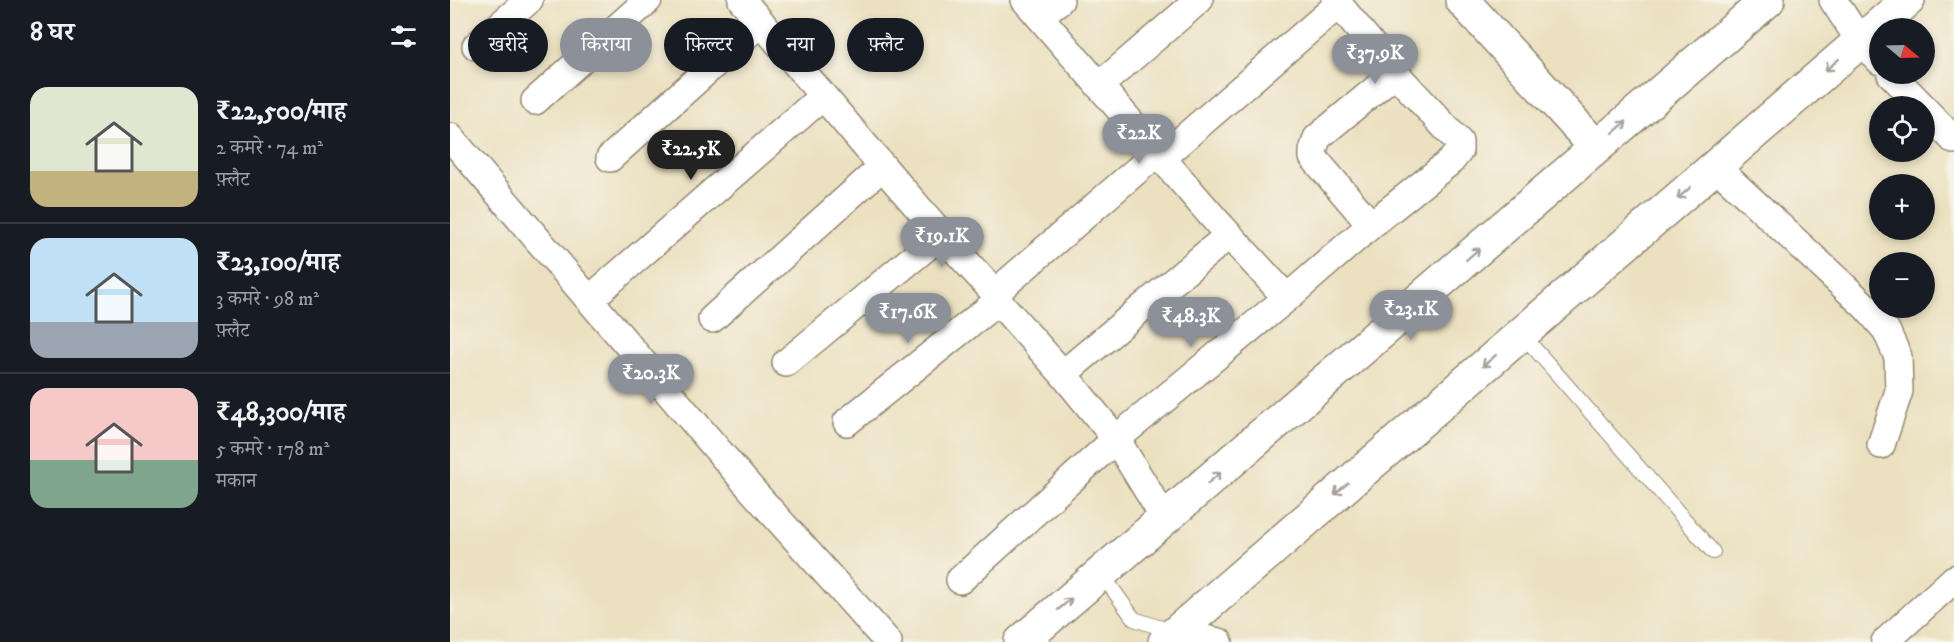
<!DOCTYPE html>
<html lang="hi">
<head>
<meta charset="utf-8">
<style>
	:root { --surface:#171b24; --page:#20242c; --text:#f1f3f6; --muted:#9ea1a6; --line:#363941; --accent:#8c9099 }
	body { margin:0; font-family:"IM FELL DW Pica","Noto Serif Devanagari",serif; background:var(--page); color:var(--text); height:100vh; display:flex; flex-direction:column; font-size:22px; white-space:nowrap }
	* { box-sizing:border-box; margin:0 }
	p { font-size:20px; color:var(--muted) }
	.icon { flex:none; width:33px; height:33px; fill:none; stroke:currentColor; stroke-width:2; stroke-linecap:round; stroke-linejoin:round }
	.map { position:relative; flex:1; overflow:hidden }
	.drawer { display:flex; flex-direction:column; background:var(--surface); width:450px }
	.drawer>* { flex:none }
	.hud { position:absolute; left:18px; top:18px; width:570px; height:54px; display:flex; gap:12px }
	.needle { width:39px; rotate:109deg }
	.tools { position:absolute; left:1419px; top:18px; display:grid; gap:12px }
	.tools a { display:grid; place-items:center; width:66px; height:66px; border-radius:50%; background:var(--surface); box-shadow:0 3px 9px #0003; font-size:30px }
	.price { position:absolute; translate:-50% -51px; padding:0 14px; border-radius:21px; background:var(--accent); color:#fff; font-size:20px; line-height:39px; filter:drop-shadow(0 2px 3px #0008) }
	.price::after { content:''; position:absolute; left:50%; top:36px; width:18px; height:14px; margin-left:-9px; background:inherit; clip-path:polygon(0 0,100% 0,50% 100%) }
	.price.on { background:#222; color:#fff }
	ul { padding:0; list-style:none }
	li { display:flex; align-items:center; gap:18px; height:150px; padding:0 30px }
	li+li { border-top:2px solid var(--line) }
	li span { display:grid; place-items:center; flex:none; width:168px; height:120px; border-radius:18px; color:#555 }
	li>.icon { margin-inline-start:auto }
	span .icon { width:72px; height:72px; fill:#fffc; stroke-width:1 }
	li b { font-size:26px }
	h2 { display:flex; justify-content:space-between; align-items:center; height:72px; padding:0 30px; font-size:26px }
	.chip { padding:0 21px; border-radius:27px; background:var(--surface); box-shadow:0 3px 9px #0003; font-size:21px; line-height:54px }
	.chip.on { background:var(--accent); color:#fff }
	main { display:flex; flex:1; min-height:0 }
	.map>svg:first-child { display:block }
</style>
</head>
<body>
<main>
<section class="drawer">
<h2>8 घर<svg class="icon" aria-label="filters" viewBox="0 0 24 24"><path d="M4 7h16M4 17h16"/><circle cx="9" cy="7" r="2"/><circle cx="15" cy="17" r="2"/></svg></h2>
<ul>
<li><span style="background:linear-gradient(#dfe7d0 70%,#c2b280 0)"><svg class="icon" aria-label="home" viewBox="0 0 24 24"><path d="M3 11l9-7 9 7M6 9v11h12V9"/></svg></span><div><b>₹22,500/माह</b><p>2 कमरे · 74 m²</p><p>फ़्लैट</p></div></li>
<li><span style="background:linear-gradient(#bfe0f5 70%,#9aa5b1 0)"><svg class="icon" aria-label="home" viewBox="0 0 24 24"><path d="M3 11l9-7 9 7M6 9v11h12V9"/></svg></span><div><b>₹23,100/माह</b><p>3 कमरे · 98 m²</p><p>फ़्लैट</p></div></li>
<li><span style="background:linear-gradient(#f6c9c9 60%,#7fa58c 0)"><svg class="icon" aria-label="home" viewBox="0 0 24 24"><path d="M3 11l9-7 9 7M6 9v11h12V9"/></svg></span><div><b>₹48,300/माह</b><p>5 कमरे · 178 m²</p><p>मकान</p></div></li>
</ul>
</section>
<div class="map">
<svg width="1504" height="642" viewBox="0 0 1504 642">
	<rect width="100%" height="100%" fill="#f7f3e8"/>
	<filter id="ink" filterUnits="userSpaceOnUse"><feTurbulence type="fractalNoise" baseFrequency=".0167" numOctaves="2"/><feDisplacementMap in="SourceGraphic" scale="12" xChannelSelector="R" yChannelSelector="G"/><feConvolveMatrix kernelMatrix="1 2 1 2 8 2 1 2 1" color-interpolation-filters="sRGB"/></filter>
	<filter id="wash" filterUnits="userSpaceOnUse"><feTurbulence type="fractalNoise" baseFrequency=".008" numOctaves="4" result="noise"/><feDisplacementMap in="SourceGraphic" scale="24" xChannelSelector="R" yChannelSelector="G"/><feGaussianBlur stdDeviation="1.35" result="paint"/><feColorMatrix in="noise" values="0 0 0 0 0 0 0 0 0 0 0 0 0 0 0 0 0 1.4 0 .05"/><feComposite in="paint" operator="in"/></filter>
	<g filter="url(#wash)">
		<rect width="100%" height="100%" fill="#ebe1c1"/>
	</g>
	<g filter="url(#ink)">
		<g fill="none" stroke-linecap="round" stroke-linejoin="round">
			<g stroke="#938670" stroke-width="16">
				<path id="service" d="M1071,333L1263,552
					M651,573L684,619L724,632"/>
			</g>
			<g stroke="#938670" stroke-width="30">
				<path id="minor" d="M292,0C376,98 457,199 545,293L548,301L613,374L666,439L715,519
					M575,0L768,223L837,298
					M1383,0L1410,41L1430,61
					M589,16L610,0
					M26,46L79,0
					M1441,74L1472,106
					M649,86L749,0
					M85,101L198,0
					M1474,109L1504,140
					M0,137L302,490L438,642
					M712,157L889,4
					M160,158L311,22
					M1265,166L1416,307L1436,330L1448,357L1449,391L1431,445
					M921,225L863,157V151L867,138L945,73
					M545,293L708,152
					M140,299L372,97
					M262,319L432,167
					M336,363L491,235
					M613,374L779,235
					M397,422L548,301
					M510,580L666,439L837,298L921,225L1001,161L1009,151V142L945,73L885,0
					M726,633L769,642
					M1435,642L1504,579"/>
			</g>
			<g stroke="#938670" stroke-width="36">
				<path id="tertiary" d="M1012,0L1146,147
					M571,642L1318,0
					M715,642L1458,0"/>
			</g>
			<use href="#service" stroke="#fff" stroke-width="14"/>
			<use href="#minor" stroke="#fff" stroke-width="27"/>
			<use href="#tertiary" stroke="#fff" stroke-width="33"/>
		</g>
		<defs><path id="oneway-shaft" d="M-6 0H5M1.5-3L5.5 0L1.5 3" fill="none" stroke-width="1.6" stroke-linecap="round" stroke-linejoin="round" transform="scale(1.5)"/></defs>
		<g stroke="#a79f9a">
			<use href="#oneway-shaft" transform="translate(1382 65) rotate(139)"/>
			<use href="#oneway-shaft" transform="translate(1170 127) rotate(-41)"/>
			<use href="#oneway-shaft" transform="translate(1234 193) rotate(139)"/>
			<use href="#oneway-shaft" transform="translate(1023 254) rotate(-41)"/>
			<use href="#oneway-shaft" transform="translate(1039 361) rotate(139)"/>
			<use href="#oneway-shaft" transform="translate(764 478) rotate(-41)"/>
			<use href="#oneway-shaft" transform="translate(891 489) rotate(139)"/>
			<use href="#oneway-shaft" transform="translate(615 604) rotate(-40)"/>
		</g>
	</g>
</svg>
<div class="tools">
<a><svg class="needle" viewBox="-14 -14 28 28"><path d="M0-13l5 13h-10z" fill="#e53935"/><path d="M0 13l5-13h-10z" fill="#9ea1a6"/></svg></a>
<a><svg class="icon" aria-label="locate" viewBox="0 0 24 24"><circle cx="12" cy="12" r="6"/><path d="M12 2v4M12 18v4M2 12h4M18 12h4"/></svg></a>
<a>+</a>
<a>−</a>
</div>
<b class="price" style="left:925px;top:85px">₹37.9K</b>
<b class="price" style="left:689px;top:165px">₹22K</b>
<b class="price on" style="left:241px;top:181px">₹22.5K</b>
<b class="price" style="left:492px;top:268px">₹19.1K</b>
<b class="price" style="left:961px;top:341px">₹23.1K</b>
<b class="price" style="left:458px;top:344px">₹17.6K</b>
<b class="price" style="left:741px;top:348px">₹48.3K</b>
<b class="price" style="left:201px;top:405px">₹20.3K</b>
<div class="hud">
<a class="chip">खरीदें</a>
<a class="chip on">किराया</a>
<a class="chip">फ़िल्टर</a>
<a class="chip">नया</a>
<a class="chip">फ़्लैट</a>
</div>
</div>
</main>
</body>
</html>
